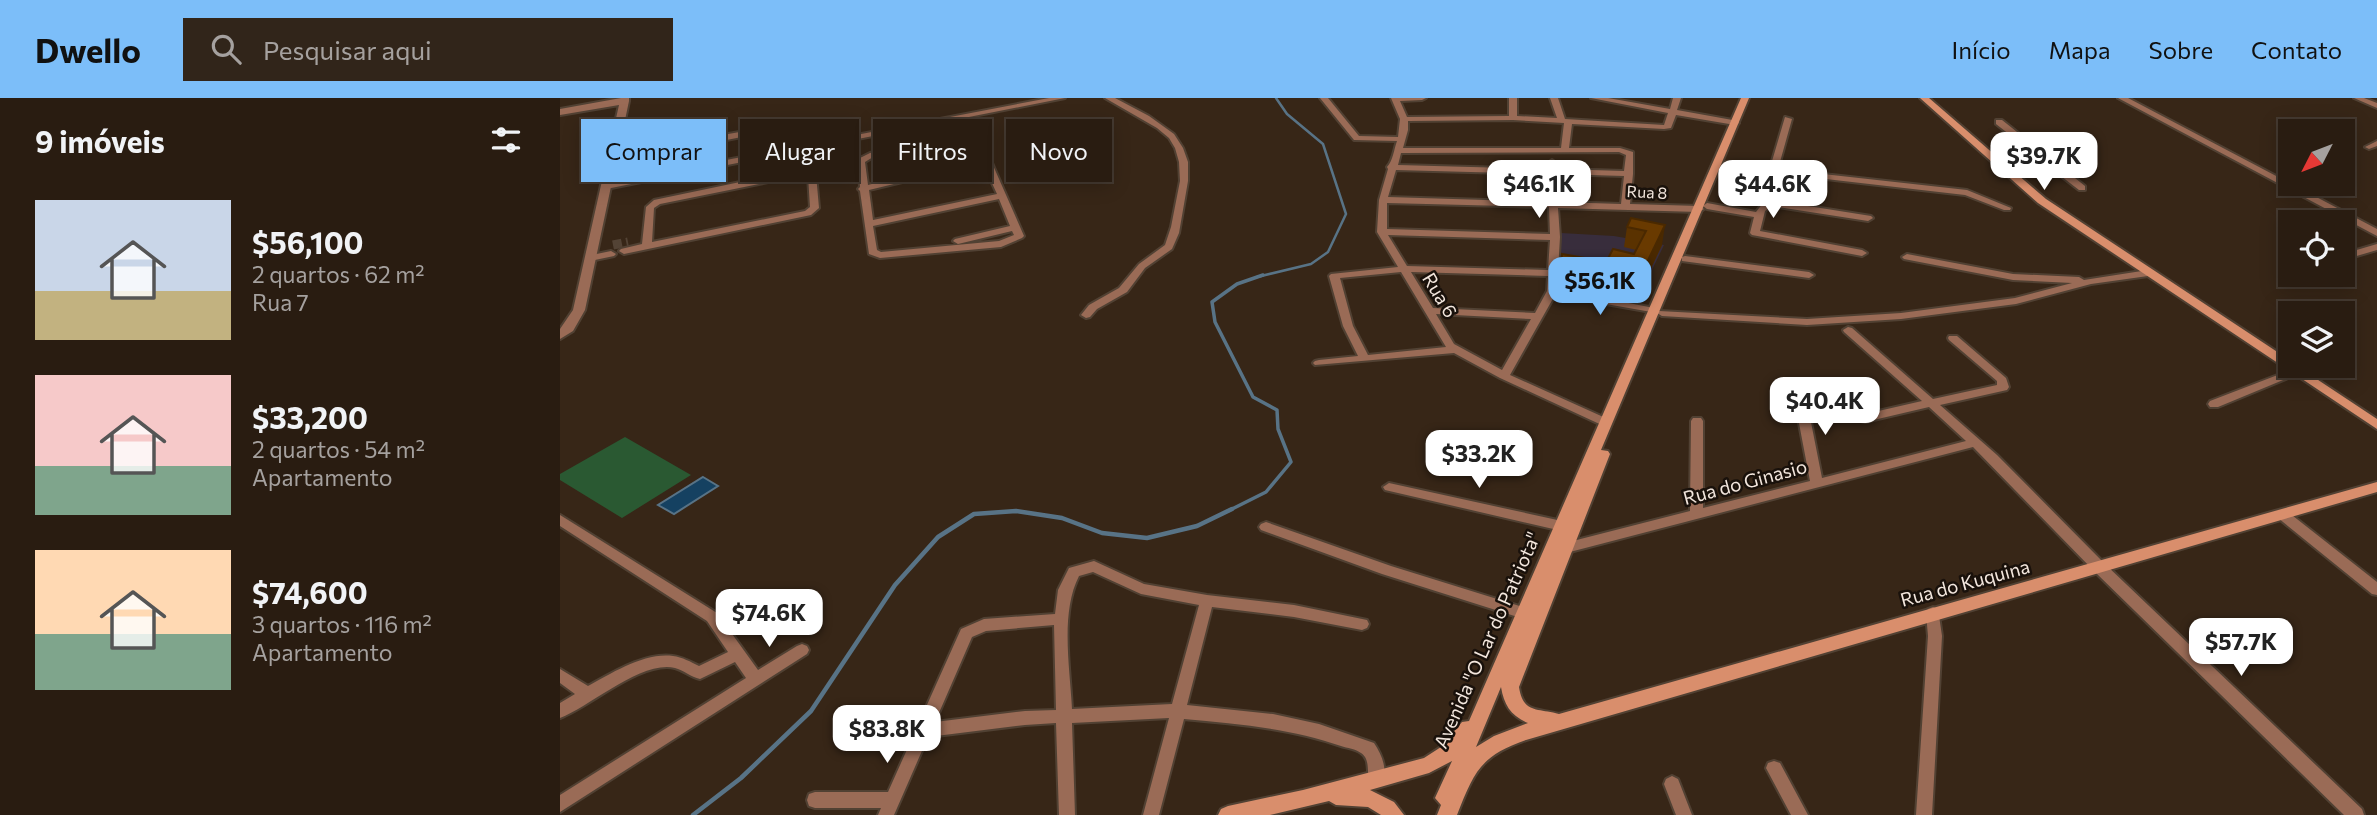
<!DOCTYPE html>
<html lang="pt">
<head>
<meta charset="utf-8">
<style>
	:root { --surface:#291c11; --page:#31251a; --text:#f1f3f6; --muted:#a5a19f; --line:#453a31; --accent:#7cbef9 }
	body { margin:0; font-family:Commissioner,sans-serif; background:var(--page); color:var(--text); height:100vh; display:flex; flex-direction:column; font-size:26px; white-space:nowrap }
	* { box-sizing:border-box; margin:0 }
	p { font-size:23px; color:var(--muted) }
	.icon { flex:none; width:38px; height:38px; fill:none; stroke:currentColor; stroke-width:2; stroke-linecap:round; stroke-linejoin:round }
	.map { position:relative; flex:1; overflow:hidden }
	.details { display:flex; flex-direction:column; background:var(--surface); width:560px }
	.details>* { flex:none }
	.hud { position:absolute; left:21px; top:21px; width:665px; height:63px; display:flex; gap:14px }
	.needle { width:46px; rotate:228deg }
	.fabs { position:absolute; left:1718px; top:21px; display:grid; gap:14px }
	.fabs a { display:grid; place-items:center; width:77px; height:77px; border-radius:0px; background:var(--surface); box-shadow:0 4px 18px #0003,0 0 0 2px var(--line); font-size:35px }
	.price { position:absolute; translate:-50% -60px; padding:0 16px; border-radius:14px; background:#fff; color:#222; font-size:23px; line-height:46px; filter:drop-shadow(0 2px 4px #0008) }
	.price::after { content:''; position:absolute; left:50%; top:42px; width:21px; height:16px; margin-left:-10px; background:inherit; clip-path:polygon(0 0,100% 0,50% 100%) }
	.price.selected { background:var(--accent); color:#111 }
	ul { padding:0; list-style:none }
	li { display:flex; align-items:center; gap:21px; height:175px; padding:0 35px }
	li span { display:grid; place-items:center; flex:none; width:196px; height:140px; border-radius:0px; color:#555 }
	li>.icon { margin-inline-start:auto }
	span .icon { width:84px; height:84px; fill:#fffc; stroke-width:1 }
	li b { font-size:30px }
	h2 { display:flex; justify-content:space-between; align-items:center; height:84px; padding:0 35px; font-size:30px }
	.pill { padding:0 24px; border-radius:0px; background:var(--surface); box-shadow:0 4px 18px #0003,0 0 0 2px var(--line); font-size:24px; line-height:63px }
	.pill.selected { background:var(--accent); color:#111 }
	header { display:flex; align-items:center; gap:42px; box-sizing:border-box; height:98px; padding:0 35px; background:var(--accent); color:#111 }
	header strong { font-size:33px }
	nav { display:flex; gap:38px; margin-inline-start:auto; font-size:24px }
	.search { width:490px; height:63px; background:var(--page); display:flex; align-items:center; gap:18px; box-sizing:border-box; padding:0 24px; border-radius:0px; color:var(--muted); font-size:26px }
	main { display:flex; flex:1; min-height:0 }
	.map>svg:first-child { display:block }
</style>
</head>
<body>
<header>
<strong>Dwello</strong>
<div class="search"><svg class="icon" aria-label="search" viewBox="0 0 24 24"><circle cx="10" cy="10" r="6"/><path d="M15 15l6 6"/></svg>Pesquisar aqui</div>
<nav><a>Início</a><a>Mapa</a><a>Sobre</a><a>Contato</a></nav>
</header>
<main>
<section class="details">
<h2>9 imóveis<svg class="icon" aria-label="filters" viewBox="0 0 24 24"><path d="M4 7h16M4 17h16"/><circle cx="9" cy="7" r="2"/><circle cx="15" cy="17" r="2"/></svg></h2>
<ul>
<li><span style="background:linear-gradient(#c9d6e8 65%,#c2b280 0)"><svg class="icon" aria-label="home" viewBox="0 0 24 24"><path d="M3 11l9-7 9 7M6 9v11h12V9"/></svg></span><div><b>$56,100</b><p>2 quartos · 62 m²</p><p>Rua 7</p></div></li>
<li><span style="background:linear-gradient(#f6c9c9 65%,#7fa58c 0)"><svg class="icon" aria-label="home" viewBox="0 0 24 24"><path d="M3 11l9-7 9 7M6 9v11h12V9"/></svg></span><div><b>$33,200</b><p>2 quartos · 54 m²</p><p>Apartamento</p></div></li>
<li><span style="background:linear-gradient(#ffd9b3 60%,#7fa58c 0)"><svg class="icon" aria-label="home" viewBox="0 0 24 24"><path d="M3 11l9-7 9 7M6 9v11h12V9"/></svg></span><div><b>$74,600</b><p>3 quartos · 116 m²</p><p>Apartamento</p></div></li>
</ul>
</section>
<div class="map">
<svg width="1817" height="717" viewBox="0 0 1817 717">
	<rect width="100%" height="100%" fill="#372617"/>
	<path fill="#382d3c" d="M1001,135L1054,138L1104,147L1076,205L1001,191Z"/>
	<path fill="#2a5932" d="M400,42L403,52L357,62L354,52Z
		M65,339L131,377L62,420L0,382V376Z"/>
	<path fill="#154161" stroke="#587386" stroke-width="2" d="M143,379L158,388L114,416L98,407Z"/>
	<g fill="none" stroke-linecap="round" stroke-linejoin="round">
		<path stroke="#587386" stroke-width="2.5" d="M697,179L751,166L768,154L786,116L763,46L727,16L716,0"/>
		<path stroke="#587386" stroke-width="3.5" d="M668,413L706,394L731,364L718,331L717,312L693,299L655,224L652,204L677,186L703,177"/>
		<path stroke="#587386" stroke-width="4.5" d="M133,717L181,680L251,613L335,487L378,439L414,416L456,413L502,420L542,435L587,440L637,428L672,411"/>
		<path stroke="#534335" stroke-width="9" stroke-dasharray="9 4.5" stroke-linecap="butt" d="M53,147L68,144"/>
		<g stroke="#514133" stroke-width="4">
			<path id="minor" d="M489,0H505L46,91L42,88L46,85Z
				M545,0H555L589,18L614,36L623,50L628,64V83L619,135L612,151L585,170L567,194L537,211L530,219L526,220L521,217L529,207L559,190L579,166L605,147L611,129L620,83L619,64L615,50L609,40L597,30Z
				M760,0H768L799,38L838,39L840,21L831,0H866L862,2L840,3L847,19L949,18V0H957V18L997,20L990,0H998L1005,21L1104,27L1108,15L1031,0H1048L1110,11L1113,0H1121L1117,12L1178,23L1179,25L1175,27L1116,17L1111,30L1104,31L1012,26L1009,50H1060L1073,54V76L1070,106L1139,108L1144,111L1139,114L998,110L1000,139L997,191L1094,210L1099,213L1247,221L1341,215L1455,200L1512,185L1453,182L1344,161L1342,159L1347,156L1453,176L1519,179L1524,182L1588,172L1593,175L1588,178L1531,186L1456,206L1341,221L1247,227L1102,218L1097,215L995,197L950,277L1050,322L1052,325L1050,328L1046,329L940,280L894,255L755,267L753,265L755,263L759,262L798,258L783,228L769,178L771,176L838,169L817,134L819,102L828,71L827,69C833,63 834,51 837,43L794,42ZM953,22L1004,25L1001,50H843L848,32V23ZM1059,54L1066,57L1064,73L997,71L996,65L992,62L988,65V71L838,67L841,55ZM836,72L988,76L989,104L828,99ZM997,76L1064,78L1061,106L998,104ZM827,105L989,109L990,136L827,131ZM828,137L990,142L988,172L847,168ZM841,174L886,249L808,257L793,228L780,180ZM851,174L988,178L987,193L975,215L873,210ZM876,216L971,221L942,272L894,246Z
				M1558,0H1568L1817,131V138Z
				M1794,0H1804L1817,5V10Z
				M1225,19L1232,21L1218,71L1407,92L1451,110L1450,112H1444L1405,97L1162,69L1161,67L1165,64L1210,70Z
				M1436,22H1442L1525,88V92H1519L1497,75L1452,78V74L1455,73L1492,70L1436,26Z
				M203,30L207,32L206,34L52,65L48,62L50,60L48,58L52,56Z
				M403,36L421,40L464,138L462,140L441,149L320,160L309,156L300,93L298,91L300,89L298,61L310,55ZM403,40L414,42L423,65L363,73L308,87L305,64L313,59ZM425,70L437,96L313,122L309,92L363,79ZM439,101L450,128L395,141L393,143L398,146L452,133L454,137L439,143L321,154L317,152L313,128Z
				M1817,43V48L1809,51L1805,49Z
				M243,71L256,76L259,110L251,117L64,156L59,153L61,151L82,146L86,109L94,102ZM243,77L248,78L250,109L245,113L92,144L94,110L100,106Z
				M1210,102L1311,118L1313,120L1308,123L1211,108L1205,113L1200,133L1302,152L1307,155L1302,158L1192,137L1190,135L1194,119L1147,111L1143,108L1147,105L1196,114L1203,105Z
				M1817,146V152L1783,162V156Z
				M51,153L56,156L54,158L30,163L25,160L27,158Z
				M1125,158L1249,174L1254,177L1249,180L1122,163V159Z
				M1288,229L1292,230L1373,301L1437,287V283L1389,242L1388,240L1389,238H1397L1446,280L1449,289L1447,292L1380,307L1437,357L1545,466L1802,711L1804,717H1784L1535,474L1413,349L1006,455L1001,454L999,450L1001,446L1130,413L1131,323L1133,320H1141L1143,323V410L1250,383L1234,299L1240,295L1246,299L1262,380L1406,343L1369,309L1305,324L1301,323L1299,320L1301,317L1362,303L1284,234L1283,232Z
				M1736,270L1740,271L1742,273L1740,275L1658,309H1650L1648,306L1650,303Z
				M829,385L1002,423L1007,425L1009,428L1007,431L1002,433L825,392L823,389Z
				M1723,412L1728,414L1817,484V497L1812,496L1718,420L1716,417L1718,414Z
				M0,417L157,515L198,572L237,548L242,546L247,548L249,552L247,556L0,714V697L186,580L175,564L140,581C131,579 123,572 115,570C81,562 30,609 0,620V605L15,596L0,585V571L28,588C52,575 85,554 113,558C122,559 131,564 139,568L168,554L147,523L0,428Z
				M706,424L831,468L969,511L971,515L969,519L964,521L822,476L701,432L699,429L701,426Z
				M534,463L584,486L647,497L734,507L807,522L809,526L807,530L802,532L734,519L652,509L627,607L713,616L759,626L814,645C822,657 828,671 822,685L816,688L810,685C806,676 811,661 801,655C796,651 787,650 781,648C730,630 677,626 624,621L599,717H583L609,620L512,625L515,717H499L496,625L465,627L368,639L334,717H318L321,710H255L249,708L247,702L249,696L255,694H328L401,531L424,521L495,516L498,492L509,470ZM533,474L581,496L639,507L612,606L512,611C510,570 500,515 519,478ZM494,527L496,612L465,613L375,624L412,539L426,533Z
				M1373,509L1378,511L1382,538L1372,717H1356L1368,538L1366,515L1368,511Z
				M1214,663L1220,665L1248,717H1231L1206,670L1208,665Z
				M1112,678L1118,681L1132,717H1116L1104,686L1106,681Z"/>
		</g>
		<g stroke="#514133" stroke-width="4">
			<path id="tertiary" d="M61,0H69V3L25,212L13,233L0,241V231L13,212L59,7L0,17V11Z"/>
		</g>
		<g stroke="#514133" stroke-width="4">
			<path id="secondary" d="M1181,0H1189L1041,352L1048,353L1050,356L959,589C963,616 978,610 999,616L1817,384V394L966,642C920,658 914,674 897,717H877L881,707L875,700L892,663L869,675L810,692L834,704L844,717H821L808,709L776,707L769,703L710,717H658L661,711L668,708L743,692L864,660L881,649L902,624L909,623ZM941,589C944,607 951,618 968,625L934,638L916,649Z
				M1360,0H1369L1486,101L1731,263V268H1737L1817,321V331L1478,105Z"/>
		</g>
		<use href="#minor" fill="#9a6b56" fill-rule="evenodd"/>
		<use href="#tertiary" fill="#9a6b56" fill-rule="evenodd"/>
		<use href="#secondary" fill="#d98e6c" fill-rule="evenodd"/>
	</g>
	<path fill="#5a3200" d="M1071,120L1102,147L1075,204L1000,189L1002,156L1025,164L1044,168L1074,156L1076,152L1064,149L1067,129Z"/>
	<path fill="#4a2900" d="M1105,127L1102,147L1075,204L1078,183Z"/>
	<path fill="#693a00" stroke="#4a2900" stroke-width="2" d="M1071,120L1105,127L1078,183L1001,168L1002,156L1025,160L1023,164L1044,168L1053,151L1074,156L1086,133L1067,129Z"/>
	<g text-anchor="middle" stroke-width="5" stroke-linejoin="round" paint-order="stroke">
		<g font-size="16" fill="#f3e7de" stroke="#19110b">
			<text transform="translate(1087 94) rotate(3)" y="6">Rua 8</text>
		</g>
		<g font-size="19" fill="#f3e7de" stroke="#19110b">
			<text transform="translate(880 197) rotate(59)" y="7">Rua 6</text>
			<text transform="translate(1185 384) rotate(-15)" y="7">Rua do Ginasio</text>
			<text transform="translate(1405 485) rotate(-15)" y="7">Rua do Kuquina</text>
			<text transform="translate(927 542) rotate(-66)" y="7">Avenida "O Lar do Patriota"</text>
		</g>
	</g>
</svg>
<div class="fabs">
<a><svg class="needle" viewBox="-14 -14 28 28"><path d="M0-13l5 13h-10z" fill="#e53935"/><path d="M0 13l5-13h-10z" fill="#a5a19f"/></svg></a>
<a><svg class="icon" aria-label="locate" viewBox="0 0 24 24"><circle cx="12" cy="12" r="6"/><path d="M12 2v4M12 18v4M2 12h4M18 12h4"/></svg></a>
<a><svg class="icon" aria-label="layers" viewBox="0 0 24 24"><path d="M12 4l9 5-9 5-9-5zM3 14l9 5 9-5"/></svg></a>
</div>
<b class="price" style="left:1484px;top:94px">$39.7K</b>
<b class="price" style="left:979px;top:122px">$46.1K</b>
<b class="price" style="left:1213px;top:122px">$44.6K</b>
<b class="price selected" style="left:1040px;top:219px">$56.1K</b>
<b class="price" style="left:1265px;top:339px">$40.4K</b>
<b class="price" style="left:919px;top:392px">$33.2K</b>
<b class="price" style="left:209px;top:551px">$74.6K</b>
<b class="price" style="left:1681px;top:580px">$57.7K</b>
<b class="price" style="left:327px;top:667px">$83.8K</b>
<div class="hud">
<a class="pill selected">Comprar</a>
<a class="pill">Alugar</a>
<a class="pill">Filtros</a>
<a class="pill">Novo</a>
</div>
</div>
</main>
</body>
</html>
